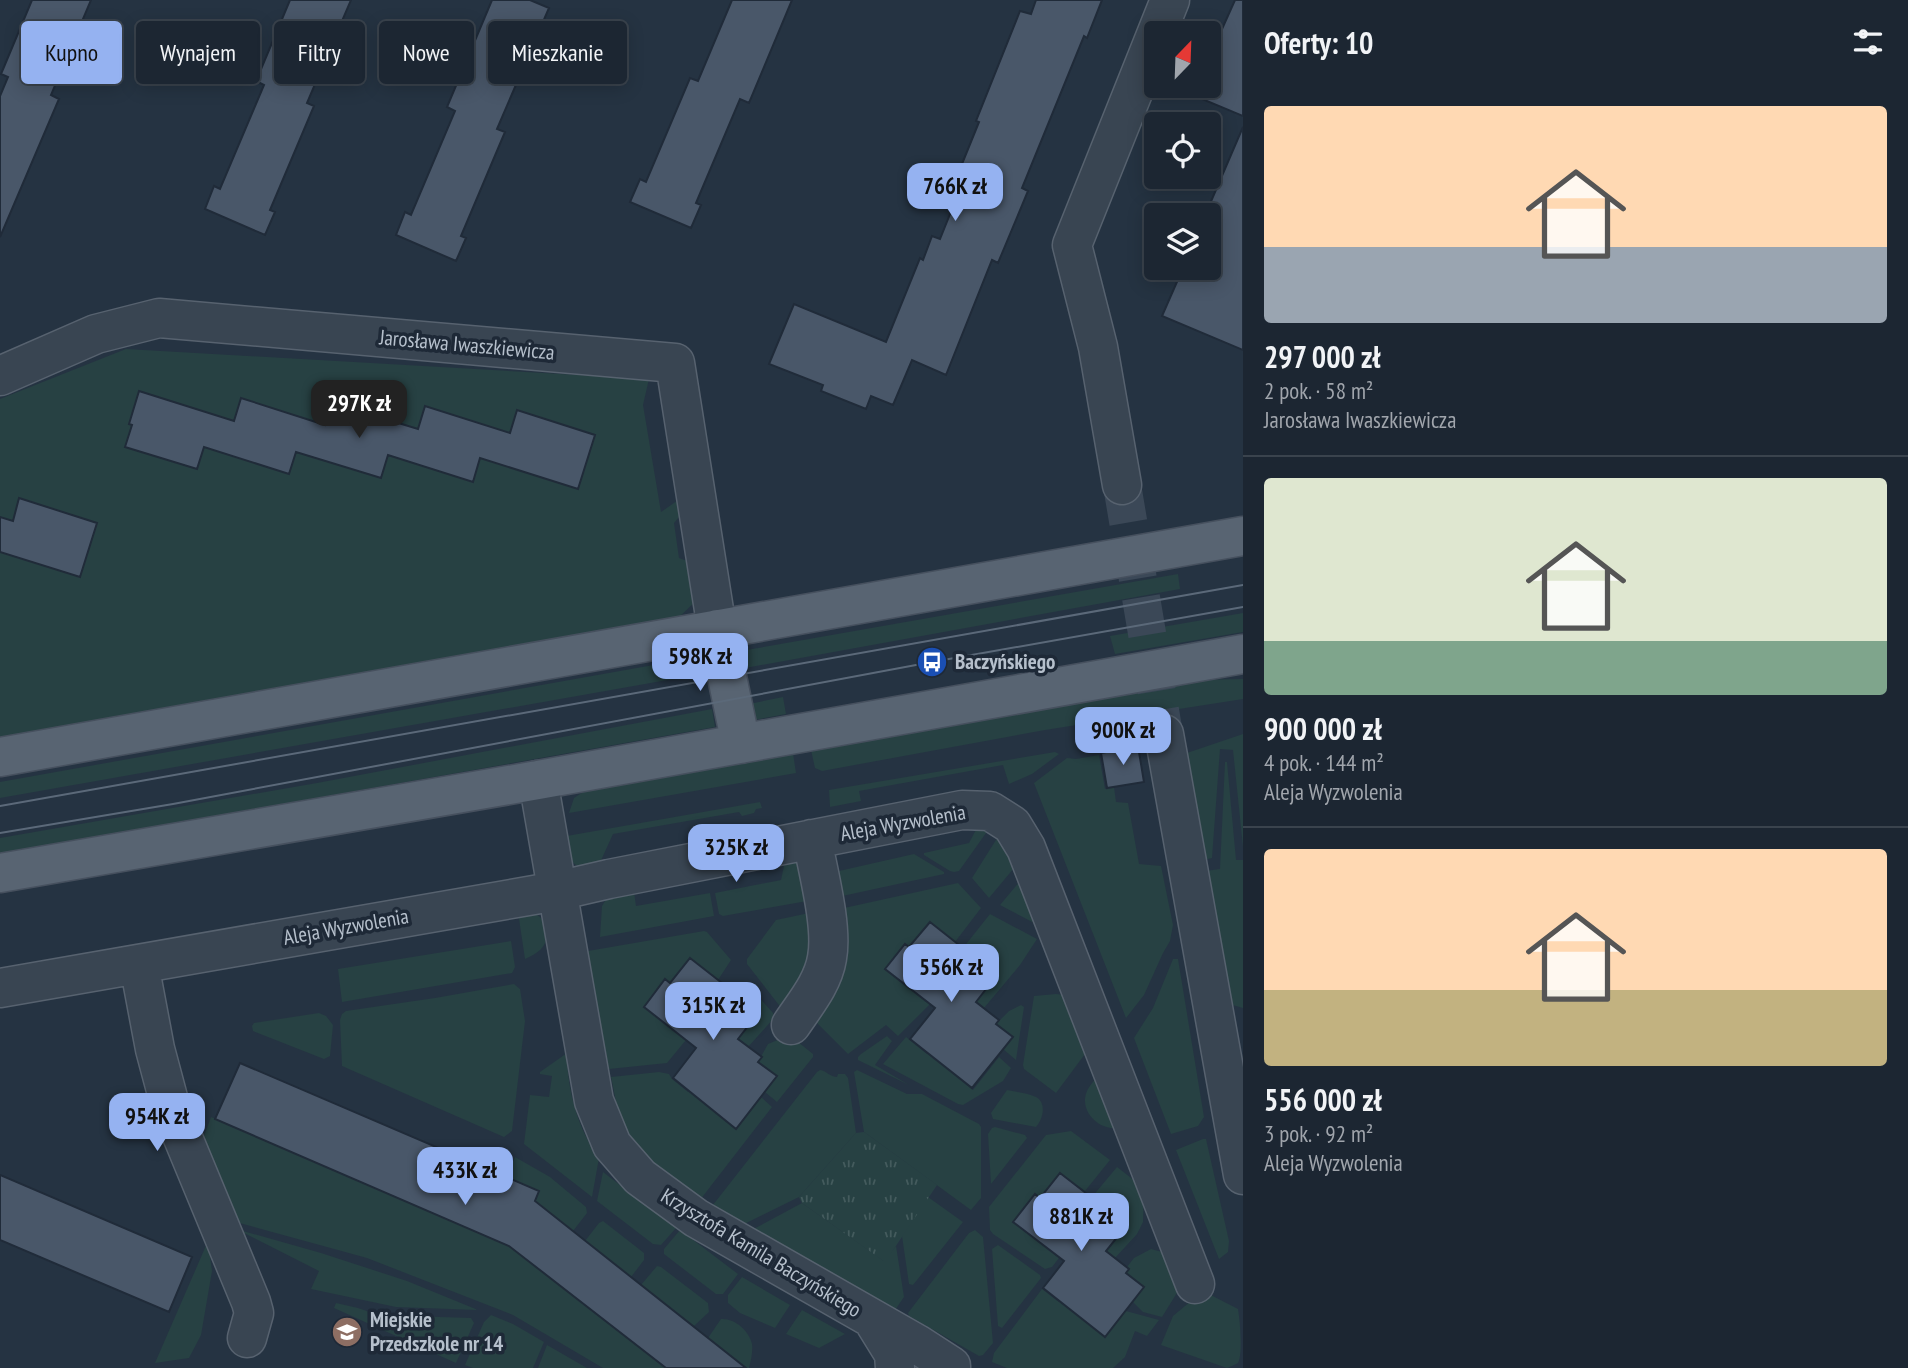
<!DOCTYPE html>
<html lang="pl">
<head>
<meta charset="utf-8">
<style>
	:root { --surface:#1c2632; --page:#29323e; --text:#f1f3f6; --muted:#a0a5ac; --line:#3a434d; --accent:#95b2f1 }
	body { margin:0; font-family:"PT Sans Narrow",sans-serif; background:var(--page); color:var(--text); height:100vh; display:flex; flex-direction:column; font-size:26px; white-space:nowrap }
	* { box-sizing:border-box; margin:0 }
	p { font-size:23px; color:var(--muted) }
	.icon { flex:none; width:38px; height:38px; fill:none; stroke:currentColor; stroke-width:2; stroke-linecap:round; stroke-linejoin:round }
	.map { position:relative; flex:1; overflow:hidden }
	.panel { display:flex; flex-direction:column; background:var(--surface); width:665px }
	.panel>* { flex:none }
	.hud { position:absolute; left:21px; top:21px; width:665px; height:63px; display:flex; gap:14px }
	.needle { width:46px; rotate:23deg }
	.tools { position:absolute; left:1144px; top:21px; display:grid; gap:14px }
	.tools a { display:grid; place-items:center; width:77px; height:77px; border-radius:7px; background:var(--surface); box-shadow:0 4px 18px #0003,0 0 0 2px var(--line); font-size:35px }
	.price { position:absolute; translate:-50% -60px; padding:0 16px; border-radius:14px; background:var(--accent); color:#111; font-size:23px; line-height:46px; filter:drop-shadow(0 2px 4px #0008) }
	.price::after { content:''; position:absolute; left:50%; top:42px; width:21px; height:16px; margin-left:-10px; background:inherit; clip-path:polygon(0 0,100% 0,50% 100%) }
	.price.active { background:#222; color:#fff }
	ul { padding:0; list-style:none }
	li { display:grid; align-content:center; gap:14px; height:371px; padding:0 21px }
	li+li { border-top:2px solid var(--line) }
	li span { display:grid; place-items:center; height:217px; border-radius:7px; color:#555 }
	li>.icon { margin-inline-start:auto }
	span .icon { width:126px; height:126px; fill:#fffc; stroke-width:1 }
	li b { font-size:30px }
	h2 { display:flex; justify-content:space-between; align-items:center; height:84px; padding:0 21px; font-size:30px }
	.pill { padding:0 24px; border-radius:7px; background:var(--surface); box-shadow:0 4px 18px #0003,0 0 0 2px var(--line); font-size:24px; line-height:63px }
	.pill.active { background:var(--accent); color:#111 }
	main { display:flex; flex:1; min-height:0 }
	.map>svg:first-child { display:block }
</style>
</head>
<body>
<main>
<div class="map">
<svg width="1243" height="1368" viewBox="0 0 1243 1368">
	<defs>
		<pattern id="park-tufts" width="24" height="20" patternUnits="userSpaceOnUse" patternTransform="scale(1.75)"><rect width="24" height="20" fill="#274143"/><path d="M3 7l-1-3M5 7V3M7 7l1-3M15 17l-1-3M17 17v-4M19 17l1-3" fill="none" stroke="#445b5d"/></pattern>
	</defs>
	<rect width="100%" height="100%" fill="#253342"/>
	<path fill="#274143" d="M126,349L649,379L643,405L661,512L684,496L685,510L674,523L679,558L690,562L697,600L676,620L0,739V399Z
		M1178,574L1180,589L745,668L741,651Z
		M1243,613V632L1115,654L1110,636Z
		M704,656L707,673L0,798V782Z
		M1243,679V699L1045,730L822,771L815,768L811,750L1194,680Z
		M783,697L786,714L754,720L749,704Z
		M712,709L715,727L0,854V838L317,783Z
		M1243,734V847L1233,750L1220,749L1212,858L1203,860L1184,754Z
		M1055,752L1059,754L1032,774L1009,784L1003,765L859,791L861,801L830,807L829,790Z
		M793,753L796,773L569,813L574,798L586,790Z
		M1099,755L1105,789L1114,787L1116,802L1128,803L1139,864L1161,866L1173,925L1170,941L1163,953L1144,995L1126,1018L1034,783L1067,758L1076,759Z
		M1225,762H1227L1236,860H1243V1008L1229,1004L1205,871L1220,869Z
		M760,802L762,808L756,809L754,813L742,816L739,812L613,834L598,867C571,871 570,860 561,837Z
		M979,824L991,826L959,871L954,872L950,871L924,855V853L969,843Z
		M1001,832L1019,862L989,898L972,878Z
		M833,848L839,871L914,854L944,872V874L833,898Z
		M801,860L813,900L723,916L719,914L715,893L781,880L785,861Z
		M1025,875L1038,925L1000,905Z
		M958,883L981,908L955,942L930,922L909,947L904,944L885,969L930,1004L898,1036L886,1025L848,1054L809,1015L835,910Z
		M634,892L636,906L710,893L714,916L600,937L602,906L610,893Z
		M518,912C523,912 530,912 535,914C542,917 544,922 546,928C549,946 540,952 525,959Z
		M814,912V955L782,1009L747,964V959L776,920Z
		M990,914L1037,939L1020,965L984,1008L976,1001L997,975L963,948Z
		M704,931L707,932L731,960L718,980L690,958L670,983L665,980L644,1006L686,1040L667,1063L609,1069L589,962L588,951Z
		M511,941L515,967L512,973L342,1002L338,969Z
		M1173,959H1178L1204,1117L1198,1126L1171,1134L1134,1038L1153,1008Z
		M514,984L520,989L525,1021L512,1131L504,1137L342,1066L340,1020L342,1014L346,1011L435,998Z
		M730,984L748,985L773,1013L774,1018L748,1047L738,1038L726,987Z
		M1056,994L1065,995L1088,1050L1056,1093L1024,1069L1023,1065L1034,996Z
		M1021,1005L1024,1007L1016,1060L1003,1049L1013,1037L996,1024L1009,1011Z
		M319,1013L326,1016L333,1025L330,1056L324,1059L253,1031L252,1026L254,1023Z
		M887,1036L892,1041L875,1065L909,1085L858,1060V1057L861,1054Z
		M906,1037L927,1054L931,1049L953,1066L950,1071L973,1090L999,1057L1011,1068L1003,1081L963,1105L958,1104L883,1064Z
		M780,1039L798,1042L813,1054V1057L777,1102L765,1092L776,1076L758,1062L768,1044Z
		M567,1053C567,1089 578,1130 599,1158L592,1197L524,1144L530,1095L549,1097L552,1076L540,1074V1072Z
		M820,1070C827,1071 830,1077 837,1077L838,1074H845L848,1078L856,1133L799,1197L736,1228L709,1210L817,1072Z
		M857,1070L907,1094H922L979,1124L981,1127V1198L971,1210L864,1132L854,1072Z
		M659,1072L669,1074L672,1079L688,1092L692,1087L715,1112L735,1129L761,1097L772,1107L700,1200C674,1180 642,1160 625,1130C617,1115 615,1094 611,1077Z
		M1101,1072L1118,1125L1114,1128C1096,1128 1079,1109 1087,1091C1090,1084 1097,1078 1101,1072Z
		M1007,1090C1016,1092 1028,1093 1036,1097C1047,1103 1043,1119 1036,1127L993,1119L991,1113Z
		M211,1117L509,1246L666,1368H603L513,1315L367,1258L229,1220L199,1149Z
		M995,1127L1025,1135L1027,1138L991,1184L988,1134L992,1128Z
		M1071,1131L1110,1160L1085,1191L1060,1173L1040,1198L1013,1222L1059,1258L1052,1267L1045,1269L993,1234L990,1230L989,1207L1046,1135Z
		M1203,1139H1206L1229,1241L1228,1252L1219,1259L1176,1150Z
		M515,1157L550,1177L586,1207L587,1213L573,1231L535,1202L539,1191L507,1177Z
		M1117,1167L1144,1188L1143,1222L1137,1234L1115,1258L1106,1251L1127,1224L1092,1197Z
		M603,1172L676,1228L661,1245L653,1244L597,1201Z
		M928,1197L963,1222L913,1285L909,1284L902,1236Z
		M802,1203L884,1261L896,1246L904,1297L893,1313L748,1232Z
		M603,1221L644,1253V1260L631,1277L585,1241L599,1223Z
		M236,1229L321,1253L407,1281L478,1310L396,1307L311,1289L319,1271Z
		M680,1230L738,1274L723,1294H716L664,1254V1249Z
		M975,1230L983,1237L993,1343L983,1355L979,1356L909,1316L908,1313L969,1233Z
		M208,1241L212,1271L201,1335L189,1358L155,1363Z
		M998,1245L1040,1275L1041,1278L1002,1328L998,1326L992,1249Z
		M1151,1249L1162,1252L1173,1259L1180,1288L1162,1317L1143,1312L1133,1302L1144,1287L1126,1273L1129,1269L1127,1267L1134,1258Z
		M657,1266L661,1267L708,1303L709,1312L694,1326L641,1285Z
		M742,1277L790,1305L775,1328L740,1313L728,1303V1295Z
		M1042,1289L1059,1302L1063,1298L1085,1321L1105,1337L1126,1311L1159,1320L1147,1336L1135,1331L1125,1357L1113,1368H1007L992,1362L994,1353Z
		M1203,1291L1238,1309C1240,1321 1243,1354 1238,1363C1235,1365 1231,1366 1227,1368L1161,1345L1173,1316Z
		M336,1303L358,1308L378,1315L471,1318L474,1323L456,1363L334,1308Z
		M802,1310L845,1334L819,1348L786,1334Z
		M491,1315L513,1324L544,1342L533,1368H473L465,1365L484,1322Z
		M721,1319C734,1318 749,1330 752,1344C753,1351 751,1361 749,1368H728L735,1359L708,1338Z
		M547,1345L587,1368H538Z"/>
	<path fill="url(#park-tufts)" d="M864,1132L937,1185L885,1262L802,1203L799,1197L856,1133Z"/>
	<path fill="#495769" stroke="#202b39" stroke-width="2" d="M32,0H91L51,95L59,99L0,237V96L8,77L1,74Z
		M290,0H351L307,103L314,106L270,210L275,212L265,235L205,209L214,186L220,189L264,85L256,81Z
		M492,0H530L549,8L497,129L505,132L461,236L466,238L456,261L396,235L405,212L411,215L455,111L447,107Z
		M732,0H792L749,103L740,99L696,203L701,205L691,228L630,202L640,179L646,182L690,78L698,81Z
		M1036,0H1102L1087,38L1084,36L1022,188L1028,191L998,263L992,260L946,375L912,360L893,405L871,396L866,409L821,391L823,385L769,364L794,304L886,342L920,258L923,260L932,236L940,239L958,194L951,191L979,122L976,121L1020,11L1031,14Z
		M1235,0H1243V116L1202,99L1218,64L1209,60V58Z
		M1243,127V350L1162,316L1183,268H1209V206Z
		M139,391L234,421L241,398L325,425L333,403L418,429L425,406L510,433L517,410L595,435L578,489L480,458L473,482L388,455L381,478L296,452L289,474L204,447L197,469L125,447L132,425L129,424Z
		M19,498L97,523L80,577L0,552V517L13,521Z
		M1138,746L1144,782L1107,788L1101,753Z
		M930,922L997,975L976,1002L999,1020L996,1024L1013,1037L972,1088L910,1039L935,1008L885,969L905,944L909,947Z
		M690,958L759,1012L738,1039L762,1057L758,1062L777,1076L736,1129L673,1078L696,1048L644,1007L665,979L670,983Z
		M240,1063L539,1191L535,1201L746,1368H666L509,1246L215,1119Z
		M1060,1173L1127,1225L1106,1251L1129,1269L1126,1273L1144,1287L1105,1337L1043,1288L1064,1261L1013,1222L1035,1194L1040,1198Z
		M0,1175L192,1257L169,1312L0,1240Z"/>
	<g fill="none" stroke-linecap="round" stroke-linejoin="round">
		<path stroke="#3b4857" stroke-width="38" stroke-dasharray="38 19" stroke-linecap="butt" d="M1122,485L1164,734"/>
		<g stroke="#57626f" stroke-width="41">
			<path id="minor" d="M0,376L96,334L159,318L675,363L717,629
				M1122,485L1098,347L1072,245L1170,0
				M1164,734L1243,1175
				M538,780L594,1101L612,1145L640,1177L696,1218L917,1344L951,1366V1368
				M139,964L155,1049L171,1109L251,1302L254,1313L247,1338
				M0,988L557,891L609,879L962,810L990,811L1012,825L1026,848L1195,1284
				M791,1025C805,1004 823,983 827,958C833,927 818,871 812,839
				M873,1320L894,1354L895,1368"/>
		</g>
		<g stroke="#46505e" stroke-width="41">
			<path id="major" d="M717,629L741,744
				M0,757L1243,536
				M0,873L538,780L1243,654"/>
		</g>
		<use href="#minor" stroke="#394552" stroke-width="38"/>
		<use href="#major" stroke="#586472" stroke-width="38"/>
		<path stroke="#5b6979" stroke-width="2" d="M0,806L1243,585
			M0,833L173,804L932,662L1243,607"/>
	</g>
	<defs>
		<g id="bus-disc" transform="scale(1.575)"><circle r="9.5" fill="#1a4fb4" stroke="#1e2937"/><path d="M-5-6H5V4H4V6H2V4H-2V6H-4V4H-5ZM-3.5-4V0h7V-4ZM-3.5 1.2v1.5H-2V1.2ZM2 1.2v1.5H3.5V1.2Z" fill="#fff"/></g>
		<g id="school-disc" transform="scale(1.575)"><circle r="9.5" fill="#8d6e63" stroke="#1e2937"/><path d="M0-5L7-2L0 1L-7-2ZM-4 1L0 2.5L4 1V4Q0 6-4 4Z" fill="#fff"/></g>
	</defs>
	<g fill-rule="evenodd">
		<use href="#bus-disc" x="932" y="662"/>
		<use href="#school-disc" x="347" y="1332"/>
	</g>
	<g text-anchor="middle" stroke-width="7" stroke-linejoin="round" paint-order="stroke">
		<g font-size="21" fill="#b6c0cc" stroke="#1e2937">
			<text transform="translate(467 345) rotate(5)" y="7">Jarosława Iwaszkiewicza</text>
			<text transform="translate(903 823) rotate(-10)" y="7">Aleja Wyzwolenia</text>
			<text transform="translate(346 927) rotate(-10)" y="7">Aleja Wyzwolenia</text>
			<text transform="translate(761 1253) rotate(31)" y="7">Krzysztofa Kamila Baczyńskiego</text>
		</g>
		<g font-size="21" font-weight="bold" fill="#b6c0cc" stroke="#1e2937" text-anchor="start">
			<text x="955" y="669">Baczyńskiego</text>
			<text x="370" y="1327">Miejskie<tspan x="370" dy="24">Przedszkole nr 14</tspan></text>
		</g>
	</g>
</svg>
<div class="tools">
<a><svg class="needle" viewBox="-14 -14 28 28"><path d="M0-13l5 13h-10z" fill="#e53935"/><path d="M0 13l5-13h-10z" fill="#a0a5ac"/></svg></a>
<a><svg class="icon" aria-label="locate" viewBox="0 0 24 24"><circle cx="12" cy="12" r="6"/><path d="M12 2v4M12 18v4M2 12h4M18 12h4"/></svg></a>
<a><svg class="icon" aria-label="layers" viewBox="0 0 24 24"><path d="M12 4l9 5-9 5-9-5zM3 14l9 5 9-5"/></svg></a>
</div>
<b class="price" style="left:955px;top:223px">766K zł</b>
<b class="price active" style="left:359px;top:440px">297K zł</b>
<b class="price" style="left:700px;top:693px">598K zł</b>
<b class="price" style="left:1123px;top:767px">900K zł</b>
<b class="price" style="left:736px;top:884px">325K zł</b>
<b class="price" style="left:951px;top:1004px">556K zł</b>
<b class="price" style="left:713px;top:1042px">315K zł</b>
<b class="price" style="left:157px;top:1153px">954K zł</b>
<b class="price" style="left:465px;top:1207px">433K zł</b>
<b class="price" style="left:1081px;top:1253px">881K zł</b>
<div class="hud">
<a class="pill active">Kupno</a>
<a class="pill">Wynajem</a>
<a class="pill">Filtry</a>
<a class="pill">Nowe</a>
<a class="pill">Mieszkanie</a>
</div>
</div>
<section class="panel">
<h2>Oferty: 10<svg class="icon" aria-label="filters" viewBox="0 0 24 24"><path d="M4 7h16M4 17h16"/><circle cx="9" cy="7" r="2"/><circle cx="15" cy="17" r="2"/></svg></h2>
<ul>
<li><span style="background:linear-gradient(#ffd9b3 65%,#9aa5b1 0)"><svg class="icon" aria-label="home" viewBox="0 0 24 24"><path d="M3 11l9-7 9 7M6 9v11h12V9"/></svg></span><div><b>297 000 zł</b><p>2 pok. · 58 m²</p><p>Jarosława Iwaszkiewicza</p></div></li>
<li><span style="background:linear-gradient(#dfe7d0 75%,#7fa58c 0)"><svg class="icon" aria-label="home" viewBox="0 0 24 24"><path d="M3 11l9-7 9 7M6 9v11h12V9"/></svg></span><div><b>900 000 zł</b><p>4 pok. · 144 m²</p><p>Aleja Wyzwolenia</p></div></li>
<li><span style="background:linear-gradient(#ffd9b3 65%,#c2b280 0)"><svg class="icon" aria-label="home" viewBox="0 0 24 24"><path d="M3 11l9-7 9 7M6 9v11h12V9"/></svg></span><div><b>556 000 zł</b><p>3 pok. · 92 m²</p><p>Aleja Wyzwolenia</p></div></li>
</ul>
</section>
</main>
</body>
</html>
